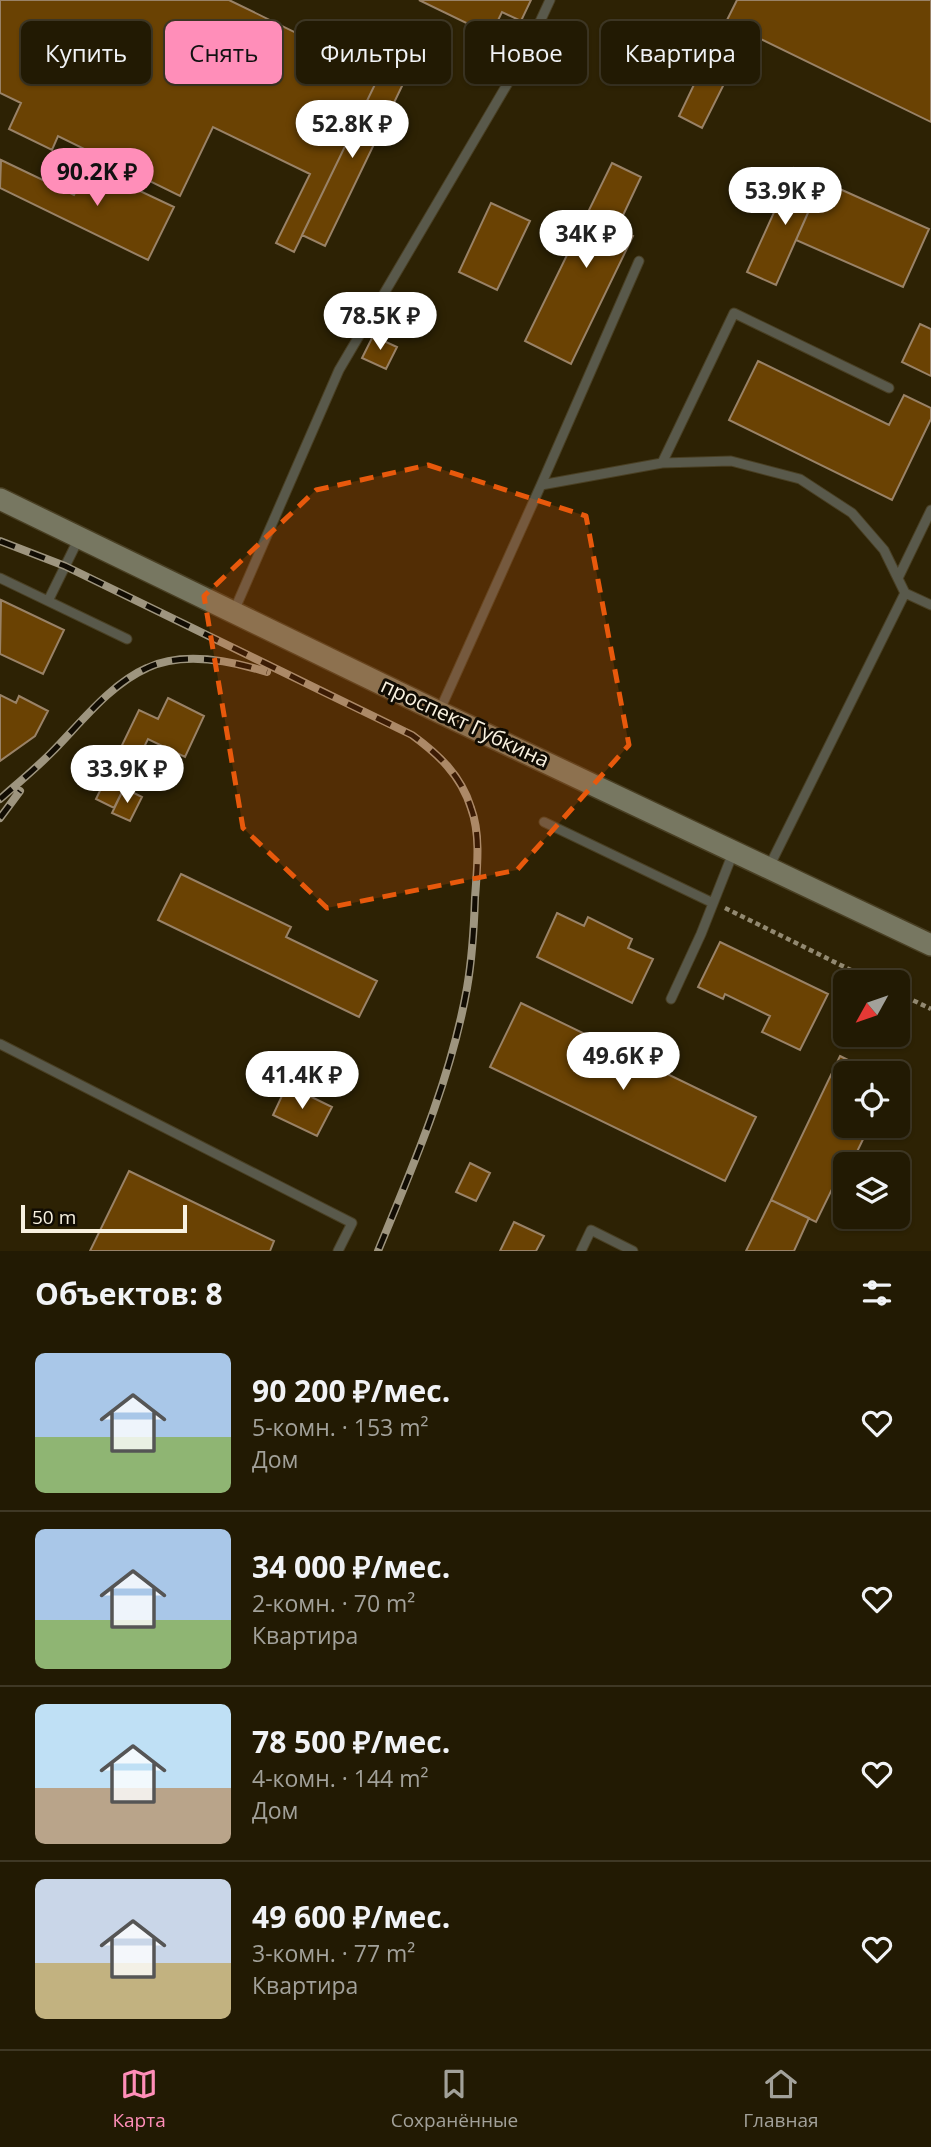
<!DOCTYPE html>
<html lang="ru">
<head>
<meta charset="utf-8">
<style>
	:root { --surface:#221a03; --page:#2a230d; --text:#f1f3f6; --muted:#a2a19a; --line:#3f3825; --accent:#ff8eb9 }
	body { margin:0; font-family:"Open Sans",sans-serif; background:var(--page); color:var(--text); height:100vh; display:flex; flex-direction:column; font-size:26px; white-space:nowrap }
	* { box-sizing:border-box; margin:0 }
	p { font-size:23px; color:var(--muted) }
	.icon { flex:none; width:38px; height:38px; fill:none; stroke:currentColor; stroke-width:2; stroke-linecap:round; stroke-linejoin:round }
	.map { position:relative; height:1251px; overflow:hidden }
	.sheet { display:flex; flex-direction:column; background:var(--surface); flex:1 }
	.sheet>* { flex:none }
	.banner { position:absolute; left:21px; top:21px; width:889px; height:63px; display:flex; gap:14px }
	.needle { width:46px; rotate:230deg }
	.tools { position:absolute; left:833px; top:970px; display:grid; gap:14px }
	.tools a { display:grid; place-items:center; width:77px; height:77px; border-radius:10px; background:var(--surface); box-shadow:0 2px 5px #0004,0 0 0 2px var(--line); font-size:35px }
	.scale { position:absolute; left:21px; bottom:18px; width:166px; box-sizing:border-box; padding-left:7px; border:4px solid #f8f1e0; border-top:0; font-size:19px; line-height:24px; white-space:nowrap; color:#f8f1e0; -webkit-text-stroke:5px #110c03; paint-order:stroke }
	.price { position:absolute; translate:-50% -60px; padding:0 16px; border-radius:24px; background:#fff; color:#222; font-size:23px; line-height:46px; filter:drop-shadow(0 2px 4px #0008) }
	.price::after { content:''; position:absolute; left:50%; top:42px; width:21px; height:16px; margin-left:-10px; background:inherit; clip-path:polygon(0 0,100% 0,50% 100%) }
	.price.selected { background:var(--accent); color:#111 }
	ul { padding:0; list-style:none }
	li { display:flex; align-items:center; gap:21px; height:175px; padding:0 35px }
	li+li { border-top:2px solid var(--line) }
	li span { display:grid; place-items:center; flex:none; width:196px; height:140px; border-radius:10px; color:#555 }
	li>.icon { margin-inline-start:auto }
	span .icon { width:84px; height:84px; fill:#fffc; stroke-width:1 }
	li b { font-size:30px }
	h2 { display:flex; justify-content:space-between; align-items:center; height:84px; padding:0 35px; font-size:30px }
	.chip { padding:0 24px; border-radius:10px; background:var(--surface); box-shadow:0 2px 5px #0004,0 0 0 2px var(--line); font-size:24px; line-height:63px }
	.chip.selected { background:var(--accent); color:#111 }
	.tab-bar { display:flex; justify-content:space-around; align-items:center; height:98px; border-top:2px solid var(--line); background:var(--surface); font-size:19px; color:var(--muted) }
	.tab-bar a { display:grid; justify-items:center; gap:4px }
	.tab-bar .selected { color:var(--accent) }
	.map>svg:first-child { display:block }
</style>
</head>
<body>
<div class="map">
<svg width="931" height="1251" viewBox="0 0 931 1251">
	<rect width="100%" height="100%" fill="#2d2204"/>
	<path fill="#6a4203" stroke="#998267" stroke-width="2" d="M0,0H229L380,74L294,252L276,243L310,174L213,127L180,196L58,136L52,150L9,129L21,103L0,93Z
		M419,0H531L521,21L502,12L491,35Z
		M737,0H931V122L726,22Z
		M700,72L724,84L702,128L679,116Z
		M380,74L403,84L325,246L302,235Z
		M1,160L74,195L80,183L94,190L102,173L174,207L148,260L0,188Z
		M612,163L641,177L617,228L633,236L571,364L525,341Z
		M794,168L822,181L776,285L747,272Z
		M822,181L929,229L903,287L796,240Z
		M491,203L530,221L497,290L459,272Z
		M920,324L931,329V376L902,362Z
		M373,336L397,347L386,369L362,358Z
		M758,361L889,425L904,395L931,408V419L892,500L729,420Z
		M1,600L64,630L43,674L0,654Z
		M0,695L16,703L19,696L48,711L35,736L0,761Z
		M168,698L204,716L185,757L148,739L114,808L96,799L139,710L158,719Z
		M124,788L142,797L130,821L112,813Z
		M181,874L291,927L286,937L377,981L359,1017L158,920Z
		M557,913L584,926L588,917L632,939L628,948L653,959L632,1003L537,957Z
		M720,942L828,994L800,1050L762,1032L770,1016L725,994L723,999L698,987Z
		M521,1003L756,1117L725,1181L490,1067Z
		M840,1056L874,1073H845V1125H870L851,1164H845V1176L840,1188L834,1185L816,1222L771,1200Z
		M287,1085L332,1107L317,1136L273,1115Z
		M470,1163L490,1173L476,1201L456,1192Z
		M129,1171L274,1241L270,1251H90Z
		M771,1200L809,1218L794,1251H746Z
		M514,1222L544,1236L536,1251H500Z"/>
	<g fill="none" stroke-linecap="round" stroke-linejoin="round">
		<g stroke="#493f23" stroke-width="11">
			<path id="lane" d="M662,463L734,313L889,388
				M541,485L662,463L731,461L800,479L852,513L884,550L905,593L931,605
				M899,576L931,510
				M0,578L127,639
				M48,601L79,538
				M234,611L339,370L525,54L550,0
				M439,712L541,485L639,261
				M544,822L713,903
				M769,867L905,593
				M671,999L701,934L733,853
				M0,1044L352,1223L338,1251
				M581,1251L591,1230L633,1251"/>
		</g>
		<g stroke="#493f23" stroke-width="24">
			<path id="secondary" d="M0,499L439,712L931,945"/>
		</g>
		<path stroke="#928971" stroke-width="4.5" stroke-dasharray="5 3.5" stroke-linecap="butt" d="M725,908L875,982
			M898,993L931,1009"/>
		<use href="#lane" stroke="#59594b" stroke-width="9"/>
		<use href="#secondary" stroke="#777761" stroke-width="21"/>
		<g stroke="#9e957f" stroke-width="8">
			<path id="rail" d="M0,541L65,566L412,735C438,754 461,775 471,808C481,835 477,869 475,898C474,928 472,959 467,988C451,1079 413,1166 378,1251
				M0,799C17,784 35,769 51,753C79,725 110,684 147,668C183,651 232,661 267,672
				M0,818L20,791"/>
		</g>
		<use href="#rail" stroke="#110c03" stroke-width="5" stroke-dasharray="16" stroke-linecap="butt"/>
	</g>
	<path fill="#e8590c" fill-opacity="0.2" stroke="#e8590c" stroke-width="5" stroke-dasharray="14 9" stroke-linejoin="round" d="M428,465L586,516L629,745L517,870L327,908L243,828L204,596L316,490Z"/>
	<g text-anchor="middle" stroke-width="6" stroke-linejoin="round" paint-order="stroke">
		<g font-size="21" fill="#f8f1e0" stroke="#110c03">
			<text transform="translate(465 723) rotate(25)" y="7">проспект Губкина</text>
		</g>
	</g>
</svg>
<div class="tools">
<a><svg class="needle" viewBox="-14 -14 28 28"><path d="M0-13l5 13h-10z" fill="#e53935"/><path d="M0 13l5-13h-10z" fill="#a2a19a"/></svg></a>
<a><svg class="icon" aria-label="locate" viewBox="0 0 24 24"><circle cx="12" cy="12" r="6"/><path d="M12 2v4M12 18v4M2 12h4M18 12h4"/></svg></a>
<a><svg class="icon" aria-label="layers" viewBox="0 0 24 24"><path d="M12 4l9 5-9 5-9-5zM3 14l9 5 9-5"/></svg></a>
</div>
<div class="scale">50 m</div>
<b class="price" style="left:352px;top:160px">52.8K ₽</b>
<b class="price selected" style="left:97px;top:208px">90.2K ₽</b>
<b class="price" style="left:785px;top:227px">53.9K ₽</b>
<b class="price" style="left:586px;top:270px">34K ₽</b>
<b class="price" style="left:380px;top:352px">78.5K ₽</b>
<b class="price" style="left:127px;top:805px">33.9K ₽</b>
<b class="price" style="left:623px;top:1092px">49.6K ₽</b>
<b class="price" style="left:302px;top:1111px">41.4K ₽</b>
<div class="banner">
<a class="chip">Купить</a>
<a class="chip selected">Снять</a>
<a class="chip">Фильтры</a>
<a class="chip">Новое</a>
<a class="chip">Квартира</a>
</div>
</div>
<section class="sheet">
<h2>Объектов: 8<svg class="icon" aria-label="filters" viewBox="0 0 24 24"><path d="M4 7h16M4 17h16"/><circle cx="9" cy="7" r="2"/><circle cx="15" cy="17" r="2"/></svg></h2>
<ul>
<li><span style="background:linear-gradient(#a9c7e8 60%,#8fb573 0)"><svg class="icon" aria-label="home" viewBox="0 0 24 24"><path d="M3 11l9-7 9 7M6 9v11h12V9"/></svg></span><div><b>90 200 ₽/мес.</b><p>5-комн. · 153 m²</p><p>Дом</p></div><svg class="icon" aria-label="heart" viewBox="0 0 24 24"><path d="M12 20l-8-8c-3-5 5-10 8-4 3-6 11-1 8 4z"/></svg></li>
<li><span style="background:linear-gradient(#a9c7e8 65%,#8fb573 0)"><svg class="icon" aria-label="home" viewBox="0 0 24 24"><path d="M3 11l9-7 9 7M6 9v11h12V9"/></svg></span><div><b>34 000 ₽/мес.</b><p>2-комн. · 70 m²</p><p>Квартира</p></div><svg class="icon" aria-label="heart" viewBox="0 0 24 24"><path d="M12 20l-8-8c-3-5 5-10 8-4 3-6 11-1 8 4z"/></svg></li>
<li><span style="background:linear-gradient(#bfe0f5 60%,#b9a48a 0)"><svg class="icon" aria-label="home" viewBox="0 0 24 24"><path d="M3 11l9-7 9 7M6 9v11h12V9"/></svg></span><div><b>78 500 ₽/мес.</b><p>4-комн. · 144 m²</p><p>Дом</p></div><svg class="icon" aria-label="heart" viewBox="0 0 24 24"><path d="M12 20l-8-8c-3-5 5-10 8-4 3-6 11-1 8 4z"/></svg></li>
<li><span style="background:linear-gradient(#c9d6e8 60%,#c2b280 0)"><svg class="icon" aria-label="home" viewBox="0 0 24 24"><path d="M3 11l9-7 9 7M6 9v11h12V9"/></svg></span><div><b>49 600 ₽/мес.</b><p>3-комн. · 77 m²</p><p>Квартира</p></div><svg class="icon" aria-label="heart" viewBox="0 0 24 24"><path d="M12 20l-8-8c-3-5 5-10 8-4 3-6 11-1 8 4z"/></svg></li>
</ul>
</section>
<nav class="tab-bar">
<a class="selected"><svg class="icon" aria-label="map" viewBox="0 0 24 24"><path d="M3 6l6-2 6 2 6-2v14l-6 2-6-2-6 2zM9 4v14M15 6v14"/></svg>Карта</a>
<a><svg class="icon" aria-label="saved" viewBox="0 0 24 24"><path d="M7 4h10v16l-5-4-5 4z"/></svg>Сохранённые</a>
<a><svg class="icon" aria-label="home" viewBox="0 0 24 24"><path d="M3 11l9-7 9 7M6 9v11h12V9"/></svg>Главная</a>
</nav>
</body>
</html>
